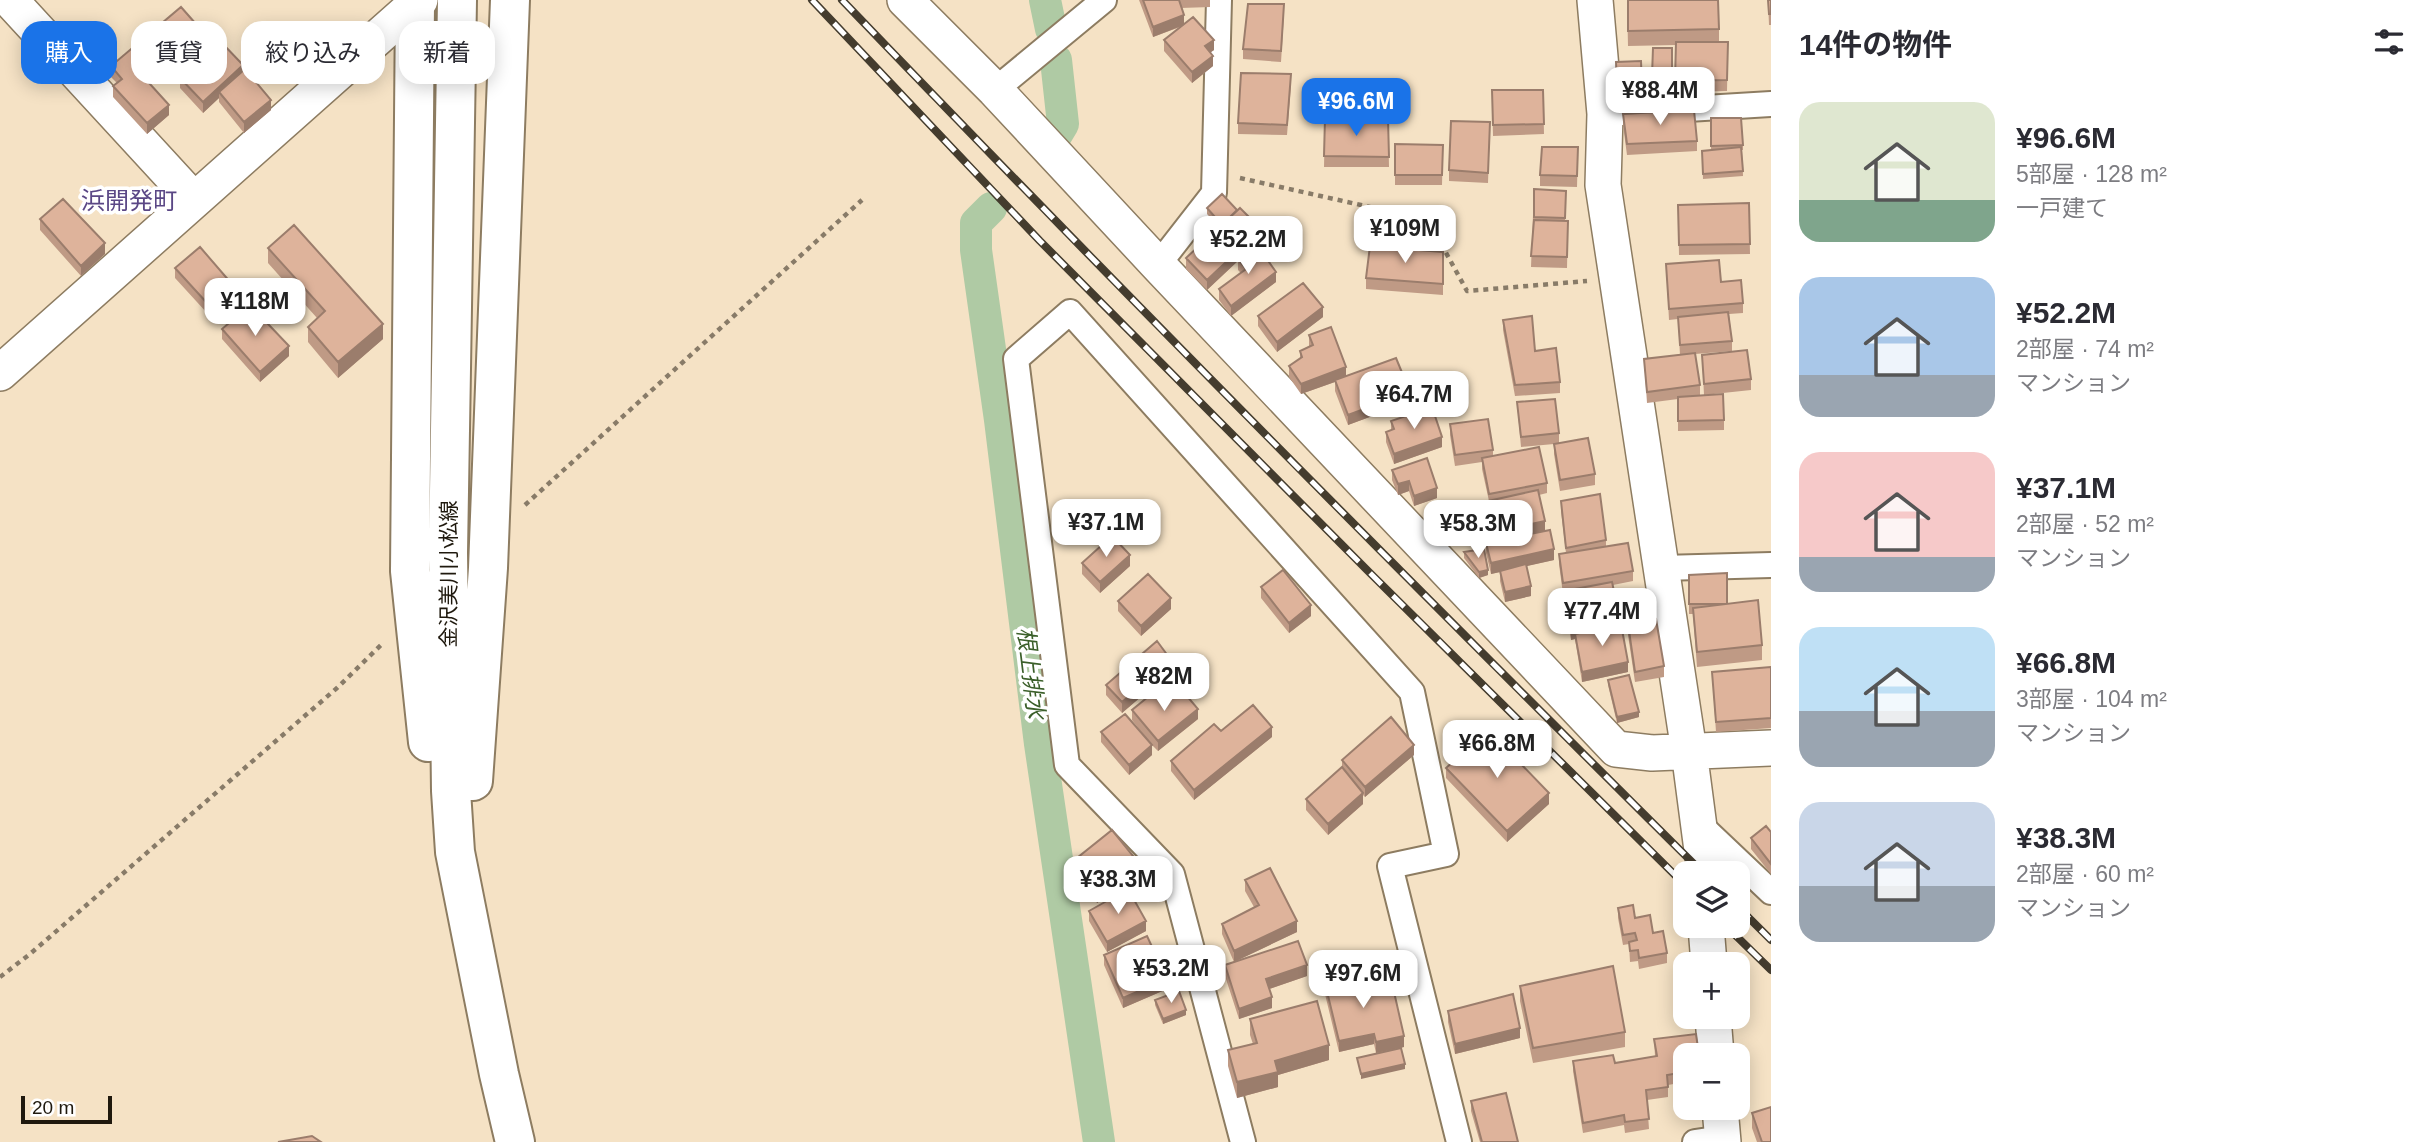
<!DOCTYPE html>
<html lang="ja">
<head>
<meta charset="utf-8">
<style>
	:root { --surface:#fff; --page:#f2f2f3; --text:#2b2b33; --muted:#7c7c81; --accent:#1a73e8 }
	body { margin:0; font-family:Helvetica,"Noto Sans JP",sans-serif; background:var(--page); color:var(--text); height:100vh; display:flex; flex-direction:column; font-size:26px; white-space:nowrap }
	* { box-sizing:border-box; margin:0 }
	p { font-size:23px; color:var(--muted) }
	.icon { flex:none; width:38px; height:38px; fill:none; stroke:currentColor; stroke-width:2; stroke-linecap:round; stroke-linejoin:round }
	.map { position:relative; flex:1; overflow:hidden }
	.drawer { display:flex; flex-direction:column; background:var(--surface); width:665px }
	.drawer>* { flex:none }
	.guide { position:absolute; left:21px; top:21px; width:665px; height:63px; display:flex; gap:14px }
	.fabs { position:absolute; left:1673px; top:861px; display:grid; gap:14px }
	.fabs a { display:grid; place-items:center; width:77px; height:77px; border-radius:14px; background:var(--surface); box-shadow:0 4px 18px #0003; font-size:35px }
	.scale { position:absolute; left:21px; bottom:18px; width:91px; box-sizing:border-box; padding-left:7px; border:4px solid #1f190e; border-top:0; font-size:19px; line-height:24px; white-space:nowrap; color:#1f190e; -webkit-text-stroke:5px #fff; paint-order:stroke }
	.price { position:absolute; translate:-50% -60px; padding:0 16px; border-radius:14px; background:#fff; color:#222; font-size:23px; line-height:46px; filter:drop-shadow(0 2px 4px #0008) }
	.price::after { content:''; position:absolute; left:50%; top:42px; width:21px; height:16px; margin-left:-10px; background:inherit; clip-path:polygon(0 0,100% 0,50% 100%) }
	.price.selected { background:var(--accent); color:#fff }
	ul { padding:0; list-style:none }
	li { display:flex; align-items:center; gap:21px; height:175px; padding:0 28px }
	li span { display:grid; place-items:center; flex:none; width:196px; height:140px; border-radius:21px; color:#555 }
	li>.icon { margin-inline-start:auto }
	span .icon { width:84px; height:84px; fill:#fffc; stroke-width:1 }
	li b { font-size:30px }
	h2 { display:flex; justify-content:space-between; align-items:center; height:84px; padding:0 28px; font-size:30px }
	.pill { padding:0 24px; border-radius:21px; background:var(--surface); box-shadow:0 4px 18px #0003; font-size:24px; line-height:63px }
	.pill.selected { background:var(--accent); color:#fff }
	main { display:flex; flex:1; min-height:0 }
	.map>svg:first-child { display:block }
</style>
</head>
<body>
<main>
<div class="map">
<svg width="1771" height="1142" viewBox="0 0 1771 1142">
	<rect width="100%" height="100%" fill="#f5e2c5"/>
	<g fill="none" stroke-linecap="round" stroke-linejoin="round">
		<path stroke="#afcaa4" stroke-width="32" d="M1045,0L1051,29
			M1056,60L1063,124L1057,134
			M991,208L976,223V250L1000,420L1040,744L1099,1142"/>
		<g stroke="#8d7c61" stroke-width="28">
			<path id="street" d="M995,90L1104,0
				M1605,114L1771,104
				M1158,265L1214,193L1219,0
				M1662,568L1771,565
				M1698,823L1771,892
				M1243,1142L1172,874L1067,765L1016,359L1070,312L1412,692L1446,854L1390,866L1459,1142
				M1695,1142L1722,1138"/>
		</g>
		<g stroke="#8d7c61" stroke-width="38">
			<path id="secondary" d="M10,0L193,199
				M905,0L995,90L1158,265L1616,749L1652,753L1771,748
				M1595,0L1605,114L1603,185L1689,751L1705,873
				M0,373L420,0
				M1706,926L1709,964
				M1713,1017L1716,1055
				M1720,1108L1723,1142"/>
		</g>
		<g stroke="#8d7c61" stroke-width="42">
			<path id="primary" d="M457,0L448,553L451,791L455,852L499,1074L515,1142
				M415,4L410,571L428,742
				M473,781L488,568L510,0"/>
		</g>
		<path stroke="#887b68" stroke-width="4.5" stroke-dasharray="5 5" stroke-linecap="butt" d="M1240,178L1428,220L1467,291L1587,281
			M525,505L862,200
			M0,977L30,954L337,688L384,642"/>
		<use href="#street" stroke="#fff" stroke-width="24"/>
		<use href="#secondary" stroke="#fff" stroke-width="35"/>
		<use href="#primary" stroke="#fff" stroke-width="38"/>
		<g stroke="#443c2e" stroke-width="8">
			<path id="rail" d="M812,0L1040,241L1370,573L1685,885
				M842,0C1125,295 1413,585 1703,873
				M1738,907L1771,940
				M1726,926L1771,970"/>
		</g>
		<use href="#rail" stroke="#fff" stroke-width="5" stroke-dasharray="16" stroke-linecap="butt"/>
	</g>
	<path fill="#bf9a85" d="M1139,0H1210V7L1181,8L1184,24L1214,50L1211,52L1213,66L1192,83L1164,51V40L1180,27L1153,37Z
		M1627,0L1719,29V42H1728L1727,91L1675,92L1676,45L1628,46Z
		M1768,0H1771V25H1769Z
		M1284,15L1281,62L1243,59V49Z
		M203,42L169,73L161,63L145,78L169,115L147,134L113,97V86L117,83L111,77V66Z
		M1653,48H1672V81H1652Z
		M1641,61L1642,92L1617,93L1616,62Z
		M243,71L271,110L244,133L219,102V98L203,113L180,88V78Z
		M1291,85L1287,135L1238,134V123Z
		M1543,90L1544,134L1493,136L1492,101Z
		M1623,114L1697,141V151L1627,155L1623,125Z
		M1325,118L1388,119L1389,167H1324Z
		M1711,118L1743,145V150H1742L1743,176L1703,179L1702,151L1711,150Z
		M1490,122L1488,183L1449,181V170Z
		M1395,144L1443,145L1442,185H1395Z
		M1578,147L1577,187L1540,186V175Z
		M1534,189L1566,191L1565,221H1568L1567,268L1531,267Z
		M1749,203L1750,254L1679,255L1678,205Z
		M1207,208L1261,239L1246,253L1276,282L1231,316L1219,300V289L1241,273L1238,270V261L1207,290L1186,269V258L1219,227L1207,214Z
		M40,219L105,254L81,276L40,230Z
		M268,248L383,339L338,378L308,342V327L317,318L268,263Z
		M1443,252V295L1366,289V278Z
		M1666,264L1721,282L1743,303V313L1729,314L1732,341V351L1695,354L1700,385V395L1724,420V430L1678,431V399L1647,403L1644,359L1680,355L1678,319L1669,320Z
		M175,268L231,293L207,313L175,278Z
		M1258,316L1323,317L1277,352L1258,326Z
		M1503,320L1535,351L1560,382V393L1515,396L1503,330Z
		M222,329L289,356L260,382L222,339Z
		M1309,335L1346,376L1410,402L1348,425L1335,391V382L1301,394L1289,377V366L1300,358V351L1309,346Z
		M1702,355L1751,379V390L1704,395Z
		M1517,402L1559,433V443L1595,474V485L1560,491L1554,454V444L1521,447Z
		M1391,421L1442,447L1394,464L1386,442V432L1391,430Z
		M1450,424L1493,450V456L1547,483V493L1539,495L1545,531L1554,560L1526,566L1531,596L1505,602L1500,581V572L1491,574L1486,553V544L1479,514V503L1489,501L1482,469V462L1455,466L1450,435Z
		M1392,470L1437,498L1414,506L1409,491L1398,495L1392,480Z
		M1561,501L1606,540V546L1633,571V581L1613,585L1628,672L1582,682L1575,639L1571,640L1564,602V594H1563L1559,564V554L1566,553L1561,511Z
		M1464,552L1488,575L1479,578L1464,558Z
		M1082,563L1130,566L1100,593L1082,574Z
		M1689,575L1727,604L1762,645V660L1697,667L1693,614H1689Z
		M1261,587L1311,616L1289,633L1261,598Z
		M1118,601L1171,609L1141,636L1118,611Z
		M1628,624L1664,666V677L1635,682L1628,635Z
		M1771,667V728L1716,732L1712,672Z
		M1171,671L1122,713L1106,695V685Z
		M1608,680L1639,717L1617,723L1608,685Z
		M1165,704L1198,719L1158,751L1152,745V755L1129,775L1101,742V732L1150,743L1132,720V710Z
		M1272,737L1194,800L1171,771V761Z
		M1414,755L1365,797L1363,795V804L1328,835L1306,810V799L1342,768V760Z
		M1446,768L1549,804L1507,842L1446,778Z
		M1771,832V874L1751,849V838Z
		M1072,862L1138,872L1097,903L1072,872Z
		M1245,880L1297,932L1234,962L1222,934V924L1254,907L1245,891Z
		M1618,908L1635,918L1653,933L1667,953V963L1639,969L1638,961L1630,962L1629,944L1623,945L1618,918Z
		M1089,911L1146,931L1107,952L1089,921Z
		M1104,955L1167,989L1123,1008L1104,965Z
		M1225,965L1307,976L1269,989L1272,1008L1239,1019L1225,976Z
		M1324,979L1357,991L1404,1047L1376,1053L1374,1044L1339,1052L1324,990Z
		M1520,986L1625,1032V1047L1533,1063L1520,1001Z
		M1155,1000L1186,1015L1163,1024L1155,1005Z
		M1448,1011L1520,1038L1455,1054L1448,1022Z
		M1250,1019L1329,1060L1278,1075V1087L1237,1098L1228,1066V1050L1253,1044L1250,1035Z
		M1654,1039L1685,1055V1082L1668,1085V1097L1647,1100L1649,1129L1625,1133L1624,1125L1583,1133L1573,1071V1061L1615,1063L1655,1056Z
		M1471,1101L1518,1142H1480L1471,1111Z
		M1752,1113L1771,1142H1757L1752,1128Z"/>
	<path fill="#9b7d6c" d="M1184,15V25L1153,37V27Z
		M203,32V42L169,73V62Z
		M1214,40V50L1205,56V46Z
		M161,53V63L140,83V73Z
		M1213,56V66L1192,83V72Z
		M243,65V76L219,92V98L203,113V102Z
		M271,100V110L244,133V122Z
		M169,105V115L147,134V123Z
		M1261,229V239L1207,290V280Z
		M105,243V254L81,276V266Z
		M1276,272V282L1231,316V306Z
		M231,283V293L207,313V303Z
		M1323,307V317L1277,352V342Z
		M383,324V339L338,378V362Z
		M289,346V356L260,382V372Z
		M1346,367V378L1301,394V384Z
		M1410,392V402L1348,425V415Z
		M1442,437V447L1394,464V454Z
		M1409,481V491L1398,495V484Z
		M1437,488V498L1414,506V496Z
		M1545,521V532L1486,544V534Z
		M1478,525V530L1458,535V530Z
		M1554,549V560L1491,574V563Z
		M1130,555V566L1100,593V582Z
		M1488,570V575L1479,578V572Z
		M1531,586V596L1505,602V592Z
		M1171,598V609L1141,636V626Z
		M1311,605V616L1289,633V623Z
		M1620,619V630L1575,634V639L1571,640V630Z
		M1171,660V671L1122,713V702Z
		M1628,662V672L1582,682V672Z
		M1198,709V719L1158,751V741Z
		M1639,712V717L1617,723V717Z
		M1272,727V737L1194,800V790Z
		M1152,745V755L1129,775V765Z
		M1414,745V755L1365,797V787Z
		M1363,793V804L1328,835V824Z
		M1549,793V804L1507,842V831Z
		M1138,862V872L1097,903V893Z
		M1146,921V931L1107,952V942Z
		M1297,921V932L1234,962V951Z
		M1307,965V976L1266,990V979Z
		M1167,979V989L1123,1008V998Z
		M1272,997V1008L1239,1019V1009Z
		M1186,1010V1015L1163,1024V1019Z
		M1520,1028V1038L1455,1054V1044Z
		M1374,1034V1044L1339,1052V1041Z
		M1404,1036V1047L1376,1053V1042Z
		M1329,1045V1060L1278,1075V1087L1237,1098V1082L1275,1061Z
		M1405,1064V1069L1361,1079V1074Z"/>
	<path fill="#deb39b" stroke="#9b7d6c" stroke-width="2" d="M1143,0H1179L1184,15L1153,27Z
		M1628,0H1718L1719,29L1628,31Z
		M1768,0H1771V14H1769Z
		M1248,4H1284L1281,51L1243,49Z
		M181,7L203,32L169,62L161,53L140,73L169,105L147,123L113,86L122,79L111,66Z
		M1193,17L1214,40L1205,46L1213,56L1192,72L1164,40Z
		M221,42L243,65L203,102L180,78Z
		M1676,42H1728L1727,80L1675,81Z
		M1653,48H1672V76H1652Z
		M1641,61L1642,87L1617,88L1616,62Z
		M245,69L271,100L244,122L219,92Z
		M1241,73L1291,74L1287,125L1238,123Z
		M1492,90H1543L1544,124L1493,125Z
		M1694,110L1697,141L1627,144L1623,114Z
		M1325,118L1388,119L1389,157L1324,156Z
		M1711,118H1741L1743,145L1711,146Z
		M1451,121L1490,122L1488,173L1449,170Z
		M1395,144L1443,145L1442,175H1395Z
		M1542,147H1578L1577,176L1540,175Z
		M1741,147L1743,171L1703,174L1702,151Z
		M1534,189L1566,191L1565,218L1534,217Z
		M1222,194L1237,210L1222,225L1207,208Z
		M63,199L105,243L81,266L40,219Z
		M1749,203L1750,244L1679,245L1678,205Z
		M1240,208L1261,229L1207,280L1186,258Z
		M1534,220L1568,221L1567,257L1531,256Z
		M294,225L383,324L338,362L308,327L325,311L268,248Z
		M1257,245L1276,272L1231,306L1219,289L1246,269L1238,259Z
		M1370,246L1443,252V284L1366,278Z
		M200,247L231,283L207,303L175,268Z
		M1719,260L1721,282L1741,280L1743,303L1669,309L1666,264Z
		M1303,283L1323,307L1277,342L1258,316Z
		M250,305L289,346L260,372L222,329Z
		M1728,312L1732,341L1680,345L1678,317Z
		M1532,316L1535,351L1556,348L1560,382L1515,385L1503,320Z
		M1331,327L1346,367L1301,384L1289,366L1302,357L1300,351L1313,345L1309,335Z
		M1747,350L1751,379L1704,384L1702,355Z
		M1695,353L1700,385L1647,392L1644,359Z
		M1396,358L1410,392L1348,415L1335,380Z
		M1723,394L1724,420L1678,421V397Z
		M1555,399L1559,433L1521,437L1517,402Z
		M1432,407L1442,437L1394,454L1386,432L1394,429L1391,421Z
		M1488,419L1493,450L1455,455L1450,424Z
		M1588,438L1595,474L1560,480L1554,444Z
		M1539,447L1547,483L1489,494L1482,458Z
		M1427,458L1437,488L1414,496L1409,481L1398,484L1392,470Z
		M1538,490L1545,521L1486,534L1479,503Z
		M1600,494L1606,540L1566,548L1561,501Z
		M1474,509L1478,525L1458,530L1454,514Z
		M1550,530L1554,549L1491,563L1486,543Z
		M1112,536L1130,555L1100,582L1082,563Z
		M1628,543L1633,571L1563,583L1559,554Z
		M1484,549L1488,570L1479,572L1464,552Z
		M1526,564L1531,586L1505,592L1500,571Z
		M1283,570L1311,605L1289,623L1261,587Z
		M1727,573V604H1689V575Z
		M1148,574L1171,598L1141,626L1118,601Z
		M1612,582L1620,619L1571,630L1564,591Z
		M1758,600L1762,645L1697,652L1693,608Z
		M1656,619L1664,666L1635,672L1628,624Z
		M1621,624L1628,662L1582,672L1575,634Z
		M1157,641L1171,660L1122,702L1106,685Z
		M1771,667V718L1716,722L1712,672Z
		M1629,675L1639,712L1617,717L1608,680Z
		M1181,689L1198,709L1158,741L1132,710L1154,692L1165,704Z
		M1253,705L1272,727L1194,790L1171,761L1214,724L1221,731Z
		M1125,714L1152,745L1129,765L1101,732Z
		M1391,717L1414,745L1365,787L1342,760Z
		M1488,730L1549,793L1507,831L1446,768Z
		M1342,767L1363,793L1328,824L1306,799Z
		M1766,826L1771,832V864L1751,838Z
		M1112,830L1138,862L1097,893L1072,862Z
		M1270,868L1297,921L1234,951L1222,924L1259,905L1245,880Z
		M1128,889L1146,921L1107,942L1089,911Z
		M1633,905L1635,918L1650,915L1653,933L1663,931L1667,953L1639,958L1638,950L1630,951L1629,942L1637,940L1635,933L1623,935L1618,908Z
		M1147,936L1167,979L1123,998L1104,955Z
		M1298,941L1307,965L1266,979L1272,997L1239,1009L1225,965Z
		M1613,966L1625,1032L1533,1048L1520,986Z
		M1353,973L1357,991L1392,983L1404,1036L1376,1042L1374,1034L1339,1041L1324,979Z
		M1179,991L1186,1010L1163,1019L1155,1000Z
		M1513,994L1520,1028L1455,1044L1448,1011Z
		M1317,1001L1329,1045L1275,1061L1278,1072L1237,1082L1228,1050L1257,1043L1250,1019Z
		M1696,1034L1699,1055H1685V1072L1667,1075L1668,1087L1646,1090L1649,1119L1625,1122L1624,1115L1583,1123L1573,1061L1613,1055L1615,1063L1657,1056L1654,1039Z
		M1401,1048L1405,1064L1361,1074L1357,1058Z
		M1506,1093L1518,1142H1482L1471,1101Z
		M1771,1107V1142H1762L1752,1113Z
		M312,1136L321,1142H278Z"/>
	<g text-anchor="middle" stroke-width="7" stroke-linejoin="round" paint-order="stroke">
		<g font-size="21" fill="#1f190e" stroke="#fff">
			<text transform="translate(449 574) rotate(-90)" y="7">金沢美川小松線</text>
		</g>
		<g font-size="23" font-style="italic" fill="#3b5f2a" stroke="#fff">
			<text transform="translate(1031 673) rotate(83)" y="8">根上排水</text>
		</g>
		<g font-size="24" fill="#5a4785" stroke="#fff">
			<text x="129" y="209">浜開発町</text>
		</g>
	</g>
</svg>
<div class="fabs">
<a><svg class="icon" aria-label="layers" viewBox="0 0 24 24"><path d="M12 4l9 5-9 5-9-5zM3 14l9 5 9-5"/></svg></a>
<a>+</a>
<a>−</a>
</div>
<div class="scale">20 m</div>
<b class="price" style="left:1660px;top:127px">¥88.4M</b>
<b class="price selected" style="left:1356px;top:138px">¥96.6M</b>
<b class="price" style="left:1405px;top:265px">¥109M</b>
<b class="price" style="left:1248px;top:276px">¥52.2M</b>
<b class="price" style="left:255px;top:338px">¥118M</b>
<b class="price" style="left:1414px;top:431px">¥64.7M</b>
<b class="price" style="left:1106px;top:559px">¥37.1M</b>
<b class="price" style="left:1478px;top:560px">¥58.3M</b>
<b class="price" style="left:1602px;top:648px">¥77.4M</b>
<b class="price" style="left:1164px;top:713px">¥82M</b>
<b class="price" style="left:1497px;top:780px">¥66.8M</b>
<b class="price" style="left:1118px;top:916px">¥38.3M</b>
<b class="price" style="left:1171px;top:1005px">¥53.2M</b>
<b class="price" style="left:1363px;top:1010px">¥97.6M</b>
<div class="guide">
<a class="pill selected">購入</a>
<a class="pill">賃貸</a>
<a class="pill">絞り込み</a>
<a class="pill">新着</a>
</div>
</div>
<section class="drawer">
<h2>14件の物件<svg class="icon" aria-label="filters" viewBox="0 0 24 24"><path d="M4 7h16M4 17h16"/><circle cx="9" cy="7" r="2"/><circle cx="15" cy="17" r="2"/></svg></h2>
<ul>
<li><span style="background:linear-gradient(#dfe7d0 70%,#7fa58c 0)"><svg class="icon" aria-label="home" viewBox="0 0 24 24"><path d="M3 11l9-7 9 7M6 9v11h12V9"/></svg></span><div><b>¥96.6M</b><p>5部屋 · 128 m²</p><p>一戸建て</p></div></li>
<li><span style="background:linear-gradient(#a9c7e8 70%,#9aa5b1 0)"><svg class="icon" aria-label="home" viewBox="0 0 24 24"><path d="M3 11l9-7 9 7M6 9v11h12V9"/></svg></span><div><b>¥52.2M</b><p>2部屋 · 74 m²</p><p>マンション</p></div></li>
<li><span style="background:linear-gradient(#f6c9c9 75%,#9aa5b1 0)"><svg class="icon" aria-label="home" viewBox="0 0 24 24"><path d="M3 11l9-7 9 7M6 9v11h12V9"/></svg></span><div><b>¥37.1M</b><p>2部屋 · 52 m²</p><p>マンション</p></div></li>
<li><span style="background:linear-gradient(#bfe0f5 60%,#9aa5b1 0)"><svg class="icon" aria-label="home" viewBox="0 0 24 24"><path d="M3 11l9-7 9 7M6 9v11h12V9"/></svg></span><div><b>¥66.8M</b><p>3部屋 · 104 m²</p><p>マンション</p></div></li>
<li><span style="background:linear-gradient(#c9d6e8 60%,#9aa5b1 0)"><svg class="icon" aria-label="home" viewBox="0 0 24 24"><path d="M3 11l9-7 9 7M6 9v11h12V9"/></svg></span><div><b>¥38.3M</b><p>2部屋 · 60 m²</p><p>マンション</p></div></li>
</ul>
</section>
</main>
</body>
</html>
